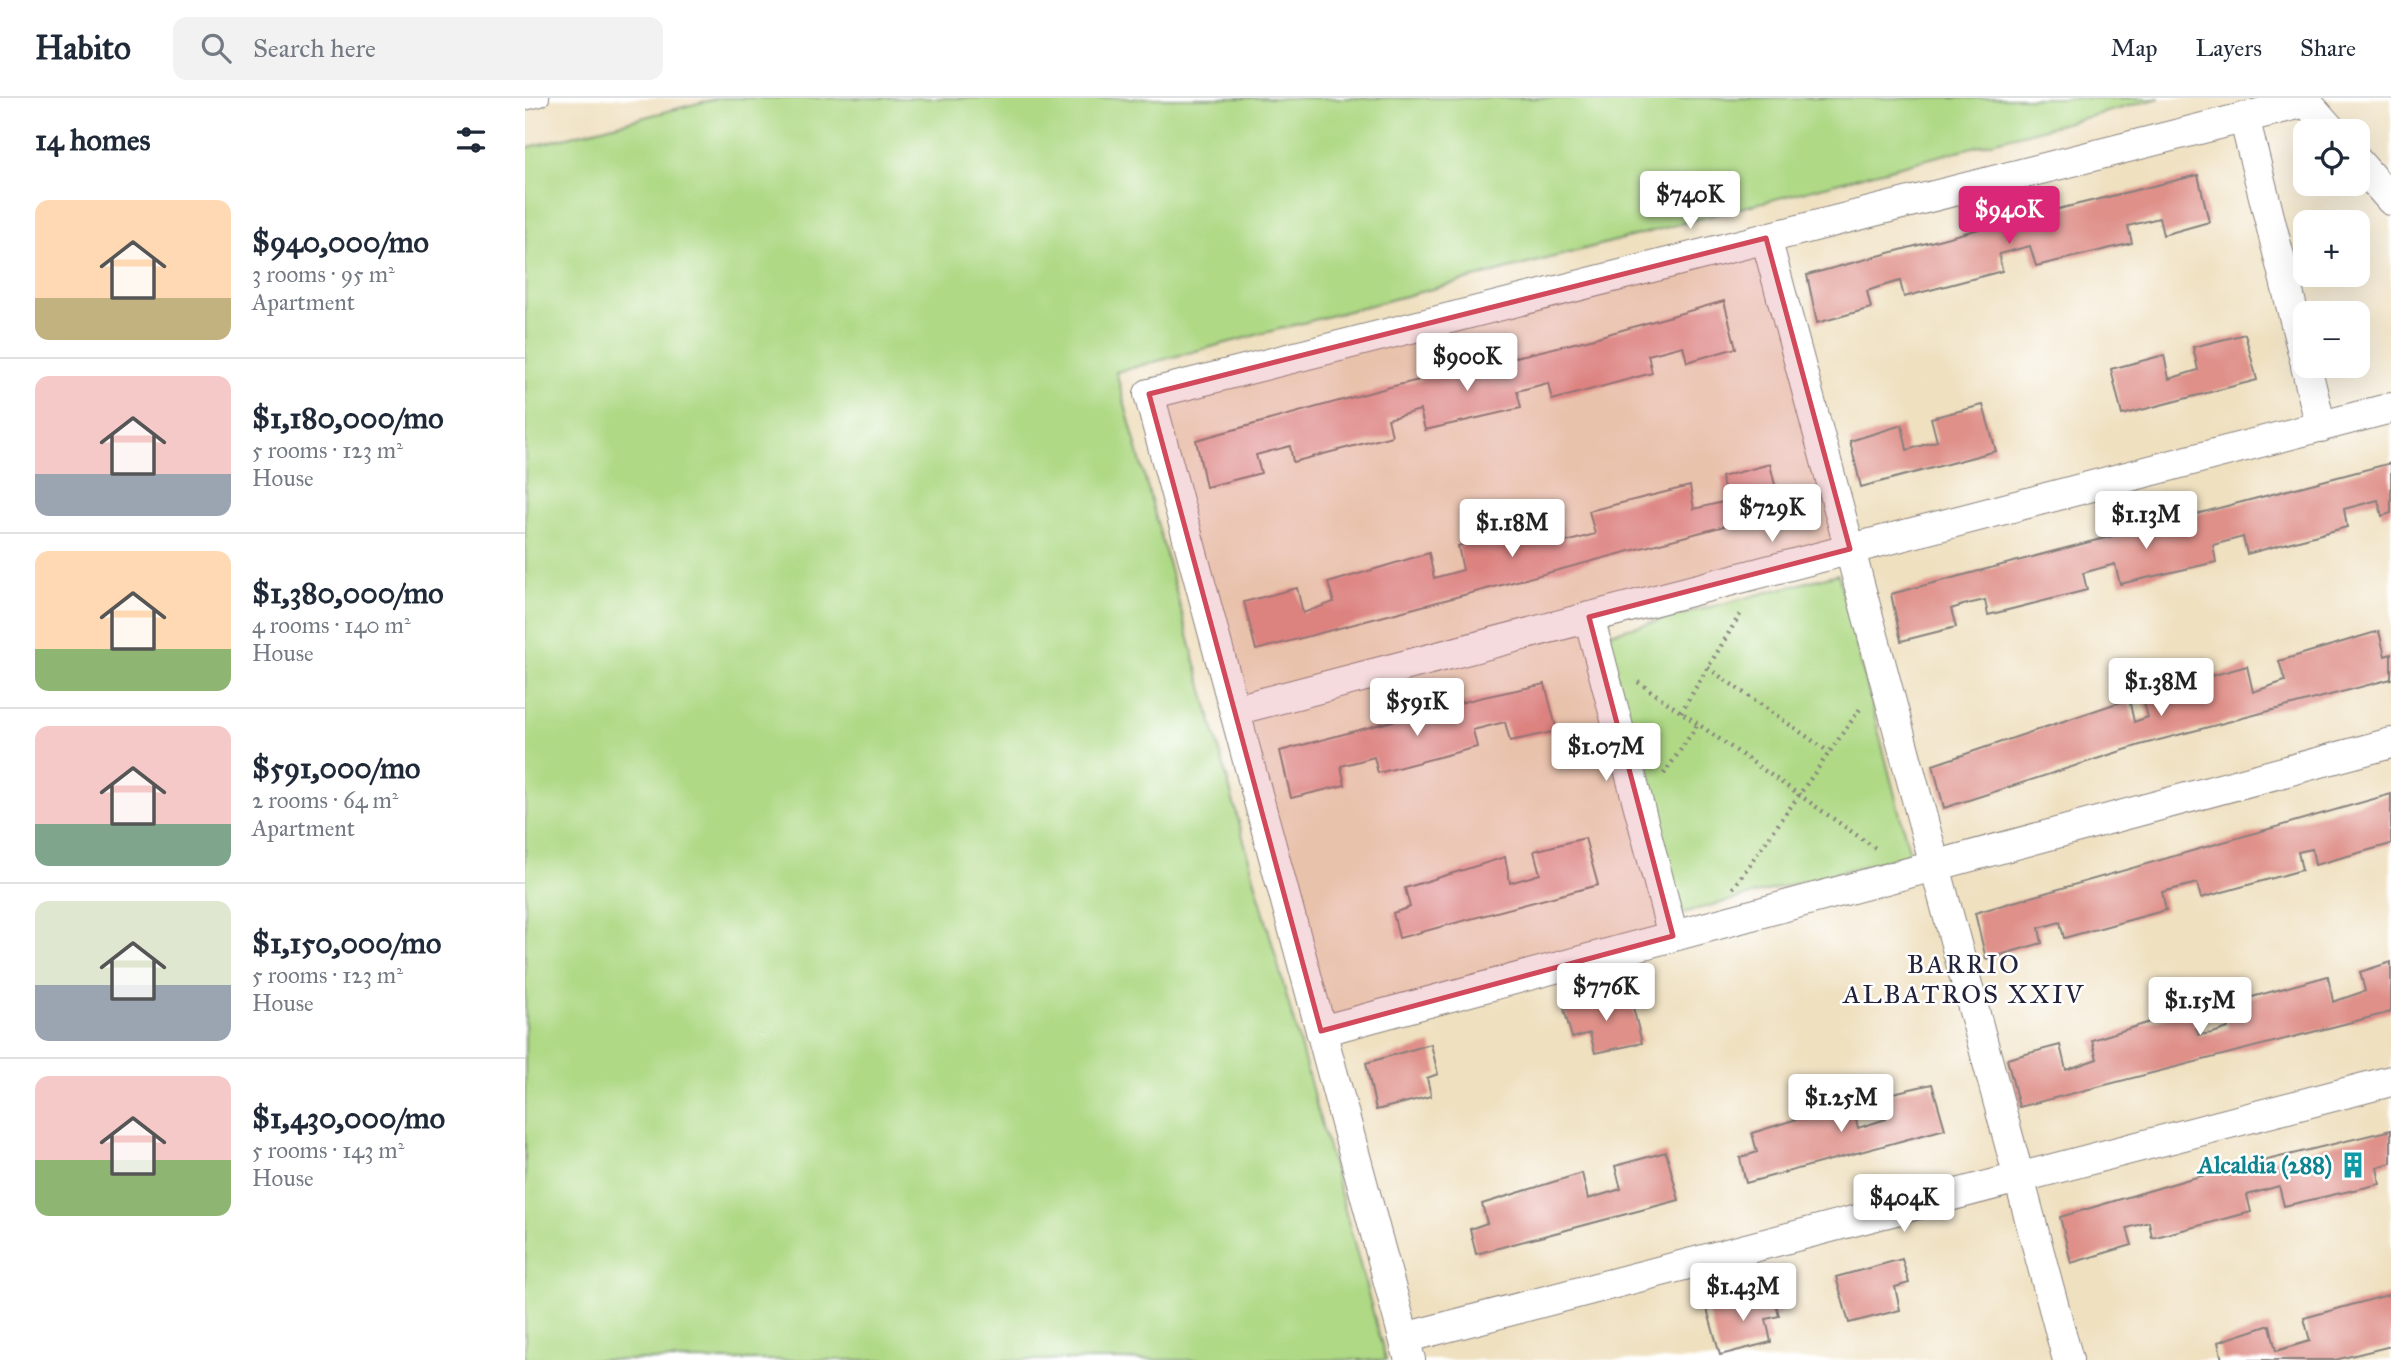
<!DOCTYPE html>
<html lang="en">
<head>
<meta charset="utf-8">
<style>
	:root { --surface:#fff; --page:#f2f2f3; --text:#1f2937; --muted:#747a83; --line:#e0e1e3; --accent:#db2777 }
	body { margin:0; font-family:"IM FELL Great Primer",serif; background:var(--page); color:var(--text); height:100vh; display:flex; flex-direction:column; font-size:26px; white-space:nowrap }
	* { box-sizing:border-box; margin:0 }
	p { font-size:23px; color:var(--muted) }
	.icon { flex:none; width:38px; height:38px; fill:none; stroke:currentColor; stroke-width:2; stroke-linecap:round; stroke-linejoin:round }
	.map { position:relative; flex:1; overflow:hidden }
	.panel { display:flex; flex-direction:column; background:var(--surface); width:525px }
	.panel>* { flex:none }
	.controls { position:absolute; left:1768px; top:21px; display:grid; gap:14px }
	.controls a { display:grid; place-items:center; width:77px; height:77px; border-radius:14px; background:var(--surface); box-shadow:0 7px 28px #0002; font-size:35px }
	.price { position:absolute; translate:-50% -60px; padding:0 16px; border-radius:7px; background:#fff; color:#222; font-size:23px; line-height:46px; filter:drop-shadow(0 2px 4px #0008) }
	.price::after { content:''; position:absolute; left:50%; top:42px; width:21px; height:16px; margin-left:-10px; background:inherit; clip-path:polygon(0 0,100% 0,50% 100%) }
	.price.active { background:var(--accent); color:#fff }
	ul { padding:0; list-style:none }
	li { display:flex; align-items:center; gap:21px; height:175px; padding:0 35px }
	li+li { border-top:2px solid var(--line) }
	li span { display:grid; place-items:center; flex:none; width:196px; height:140px; border-radius:14px; color:#555 }
	li>.icon { margin-inline-start:auto }
	span .icon { width:84px; height:84px; fill:#fffc; stroke-width:1 }
	li b { font-size:30px }
	h2 { display:flex; justify-content:space-between; align-items:center; height:84px; padding:0 35px; font-size:30px }
	header { display:flex; align-items:center; gap:42px; box-sizing:border-box; height:98px; padding:0 35px; background:var(--surface); border-bottom:2px solid var(--line) }
	header strong { font-size:33px }
	nav { display:flex; gap:38px; margin-inline-start:auto; font-size:24px }
	.search { width:490px; height:63px; background:var(--page); display:flex; align-items:center; gap:18px; box-sizing:border-box; padding:0 24px; border-radius:14px; color:var(--muted); font-size:26px }
	main { display:flex; flex:1; min-height:0 }
	.map>svg:first-child { display:block }
</style>
</head>
<body>
<header>
<strong>Habito</strong>
<div class="search"><svg class="icon" aria-label="search" viewBox="0 0 24 24"><circle cx="10" cy="10" r="6"/><path d="M15 15l6 6"/></svg>Search here</div>
<nav><a>Map</a><a>Layers</a><a>Share</a></nav>
</header>
<main>
<section class="panel">
<h2>14 homes<svg class="icon" aria-label="filters" viewBox="0 0 24 24"><path d="M4 7h16M4 17h16"/><circle cx="9" cy="7" r="2"/><circle cx="15" cy="17" r="2"/></svg></h2>
<ul>
<li><span style="background:linear-gradient(#ffd9b3 70%,#c2b280 0)"><svg class="icon" aria-label="home" viewBox="0 0 24 24"><path d="M3 11l9-7 9 7M6 9v11h12V9"/></svg></span><div><b>$940,000/mo</b><p>3 rooms · 95 m²</p><p>Apartment</p></div></li>
<li><span style="background:linear-gradient(#f6c9c9 70%,#9aa5b1 0)"><svg class="icon" aria-label="home" viewBox="0 0 24 24"><path d="M3 11l9-7 9 7M6 9v11h12V9"/></svg></span><div><b>$1,180,000/mo</b><p>5 rooms · 123 m²</p><p>House</p></div></li>
<li><span style="background:linear-gradient(#ffd9b3 70%,#8fb573 0)"><svg class="icon" aria-label="home" viewBox="0 0 24 24"><path d="M3 11l9-7 9 7M6 9v11h12V9"/></svg></span><div><b>$1,380,000/mo</b><p>4 rooms · 140 m²</p><p>House</p></div></li>
<li><span style="background:linear-gradient(#f6c9c9 70%,#7fa58c 0)"><svg class="icon" aria-label="home" viewBox="0 0 24 24"><path d="M3 11l9-7 9 7M6 9v11h12V9"/></svg></span><div><b>$591,000/mo</b><p>2 rooms · 64 m²</p><p>Apartment</p></div></li>
<li><span style="background:linear-gradient(#dfe7d0 60%,#9aa5b1 0)"><svg class="icon" aria-label="home" viewBox="0 0 24 24"><path d="M3 11l9-7 9 7M6 9v11h12V9"/></svg></span><div><b>$1,150,000/mo</b><p>5 rooms · 123 m²</p><p>House</p></div></li>
<li><span style="background:linear-gradient(#f6c9c9 60%,#8fb573 0)"><svg class="icon" aria-label="home" viewBox="0 0 24 24"><path d="M3 11l9-7 9 7M6 9v11h12V9"/></svg></span><div><b>$1,430,000/mo</b><p>5 rooms · 143 m²</p><p>House</p></div></li>
</ul>
</section>
<div class="map">
<svg width="1866" height="1262" viewBox="0 0 1866 1262">
	<rect width="100%" height="100%" fill="#fff"/>
	<filter id="ink" filterUnits="userSpaceOnUse"><feTurbulence type="fractalNoise" baseFrequency=".0143" numOctaves="2"/><feDisplacementMap in="SourceGraphic" scale="14" xChannelSelector="R" yChannelSelector="G"/><feConvolveMatrix kernelMatrix="1 2 1 2 8 2 1 2 1" color-interpolation-filters="sRGB"/></filter>
	<filter id="wash" filterUnits="userSpaceOnUse"><feTurbulence type="fractalNoise" baseFrequency=".00686" numOctaves="4" result="noise"/><feDisplacementMap in="SourceGraphic" scale="28" xChannelSelector="R" yChannelSelector="G"/><feGaussianBlur stdDeviation="1.57" result="paint"/><feColorMatrix in="noise" values="0 0 0 0 0 0 0 0 0 0 0 0 0 0 0 0 0 1.4 0 .05"/><feComposite in="paint" operator="in"/></filter>
	<g filter="url(#wash)">
		<rect width="100%" height="100%" fill="#efe0c0"/>
		<path fill="#afd985" stroke="#687e60" stroke-width="2" d="M193,0H1635L591,274L861,1262H0V50Z
			M1313,476L1385,756L1153,816L1081,536Z"/>
		<g id="blocks">
			<path fill="#df9089" d="M1673,77L1684,124L1638,137L1634,120L1603,128L1607,145L1511,168L1505,148L1474,156L1477,173L1379,199L1375,183L1354,189L1342,193L1346,210L1292,225L1282,177L1480,124Z
				M1199,203L1211,250L1162,264L1158,248L1123,257L1127,275L1027,302L1023,285L992,293L996,310L900,332L895,312L863,321L867,338L768,364L765,348L731,357L736,375L681,389L671,342L869,288L1062,242Z
				M1720,236L1732,282L1597,317L1586,271L1639,257L1644,281L1673,272L1668,249Z
				M1458,307L1471,353L1336,389L1325,343L1377,327L1382,352L1412,343L1406,320Z
				M1866,365V415L1857,418L1853,402L1819,411L1822,429L1722,456L1718,439L1688,447L1691,464L1595,486L1590,466L1558,475L1562,492L1463,517L1460,502L1438,507L1426,511L1431,529L1376,543L1366,496Z
				M1245,366L1256,413L731,552L719,504L772,490L778,515L809,504L803,485L904,455L909,480L938,472L933,448L1035,419L1041,444L1070,436L1064,413L1165,388L1169,411L1202,403L1196,379Z
				M1854,533L1860,558L1866,556V581L1615,647L1419,710L1408,667L1604,601L1609,624L1623,619L1617,597L1722,568L1728,594L1760,583L1754,563Z
				M1020,586L1032,633L985,643L980,624L948,632L952,649L853,675L849,659L816,668L820,687L766,700L755,653L954,600Z
				M1866,696V746L1790,767L1787,751L1773,754L1777,772L1676,800L1672,785L1637,794L1641,812L1539,840L1535,824L1514,830L1517,845L1461,861L1450,815Z
				M1060,740L1073,787L874,840L868,815L885,809L880,790L980,759L985,785L1015,776L1009,753Z
				M1866,864V914L1494,1009L1482,961L1535,947L1541,972L1572,961L1567,942L1667,911L1673,937L1688,935L1703,930L1698,907L1803,878L1808,904L1840,893L1835,874Z
				M1105,897L1117,945L1070,955L1065,935L1047,940L1039,911Z
				M906,946L913,976L902,980L906,998L851,1012L841,965Z
				M1407,986L1420,1031L1221,1085L1215,1060L1232,1054L1227,1035L1327,1004L1333,1030L1361,1021L1355,998Z
				M1866,1032V1065L1852,1069L1855,1086L1759,1108L1754,1088L1722,1097L1726,1114L1627,1140L1624,1124L1602,1130L1607,1147L1546,1165L1535,1119L1664,1081Z
				M1141,1054L1154,1102L951,1156L945,1131L962,1125L957,1106L1057,1075L1063,1101L1096,1091L1090,1068Z
				M1377,1161L1384,1185L1370,1189L1375,1212L1324,1225L1311,1179Z
				M1248,1194L1254,1218L1241,1221L1246,1244L1195,1257L1182,1211Z
				M1866,1196V1248L1810,1262H1697L1693,1244L1745,1227L1751,1253L1785,1243L1779,1220Z"/>
		</g>
	</g>
	<g filter="url(#ink)">
		<use href="#blocks" fill-opacity="0" stroke="#88817e" stroke-width="2"/>
		<g fill="none" stroke-linecap="round" stroke-linejoin="round">
			<g stroke="#88817e" stroke-width="18">
				<path id="service" d="M0,4L16,0"/>
			</g>
			<g stroke="#88817e" stroke-width="32">
				<path id="minor" d="M1778,0L1807,33
					M1719,19L1780,262
					M1832,63L1866,102
					M1241,140L1543,1262
					M1781,268L1796,329
					M1064,519L1148,838
					M710,612L1866,310
					M796,933L1866,645
					M879,1240L1866,983
					M885,1262L624,296L1781,4"/>
			</g>
			<path stroke="#88817e" stroke-width="4.5" stroke-dasharray="2 5" stroke-linecap="butt" d="M1183,570L1304,654
				M1113,584L1350,750
				M1156,614L1217,513
				M1139,676L1173,626
				M1208,790L1335,611"/>
			<use href="#service" stroke="#fff" stroke-width="16"/>
			<use href="#minor" stroke="#fff" stroke-width="30"/>
		</g>
	</g>
	<path fill="#d1495b" fill-opacity="0.2" stroke="#d1495b" stroke-width="5" stroke-linejoin="round" d="M1241,140L1325,451L1064,519L1148,838L796,933L624,296Z"/>
	<defs>
		<g id="building-bare" transform="scale(2.1)"><path d="M-4-6H4V6H1V3H-1V6H-4ZM-2.5-4.3h1.7v1.8h-1.7ZM.8-4.3h1.7v1.8H.8ZM-2.5-1h1.7V.8h-1.7ZM.8-1h1.7V.8H.8Z" fill="#0f9aa8" stroke="#fff" stroke-width="2.5" paint-order="stroke"/></g>
	</defs>
	<g fill-rule="evenodd">
		<use href="#building-bare" x="1828" y="1067"/>
	</g>
	<g text-anchor="middle" stroke-width="5" stroke-linejoin="round" paint-order="stroke">
		<g font-size="24" font-weight="bold" fill="#0d838f" stroke="#fff" text-anchor="end">
			<text x="1807" y="1075">Alcaldia (288)</text>
		</g>
		<g font-size="26" letter-spacing="2" fill="#22223b" stroke="#fff">
			<text x="1439" y="875">BARRIO<tspan x="1439" dy="30">ALBATROS XXIV</tspan></text>
		</g>
	</g>
</svg>
<div class="controls">
<a><svg class="icon" aria-label="locate" viewBox="0 0 24 24"><circle cx="12" cy="12" r="6"/><path d="M12 2v4M12 18v4M2 12h4M18 12h4"/></svg></a>
<a>+</a>
<a>−</a>
</div>
<b class="price" style="left:1165px;top:133px">$740K</b>
<b class="price active" style="left:1484px;top:148px">$940K</b>
<b class="price" style="left:942px;top:295px">$900K</b>
<b class="price" style="left:1247px;top:446px">$729K</b>
<b class="price" style="left:1621px;top:453px">$1.13M</b>
<b class="price" style="left:987px;top:461px">$1.18M</b>
<b class="price" style="left:1636px;top:620px">$1.38M</b>
<b class="price" style="left:892px;top:640px">$591K</b>
<b class="price" style="left:1081px;top:685px">$1.07M</b>
<b class="price" style="left:1081px;top:925px">$776K</b>
<b class="price" style="left:1675px;top:939px">$1.15M</b>
<b class="price" style="left:1316px;top:1036px">$1.25M</b>
<b class="price" style="left:1379px;top:1136px">$404K</b>
<b class="price" style="left:1218px;top:1225px">$1.43M</b>
</div>
</main>
</body>
</html>
